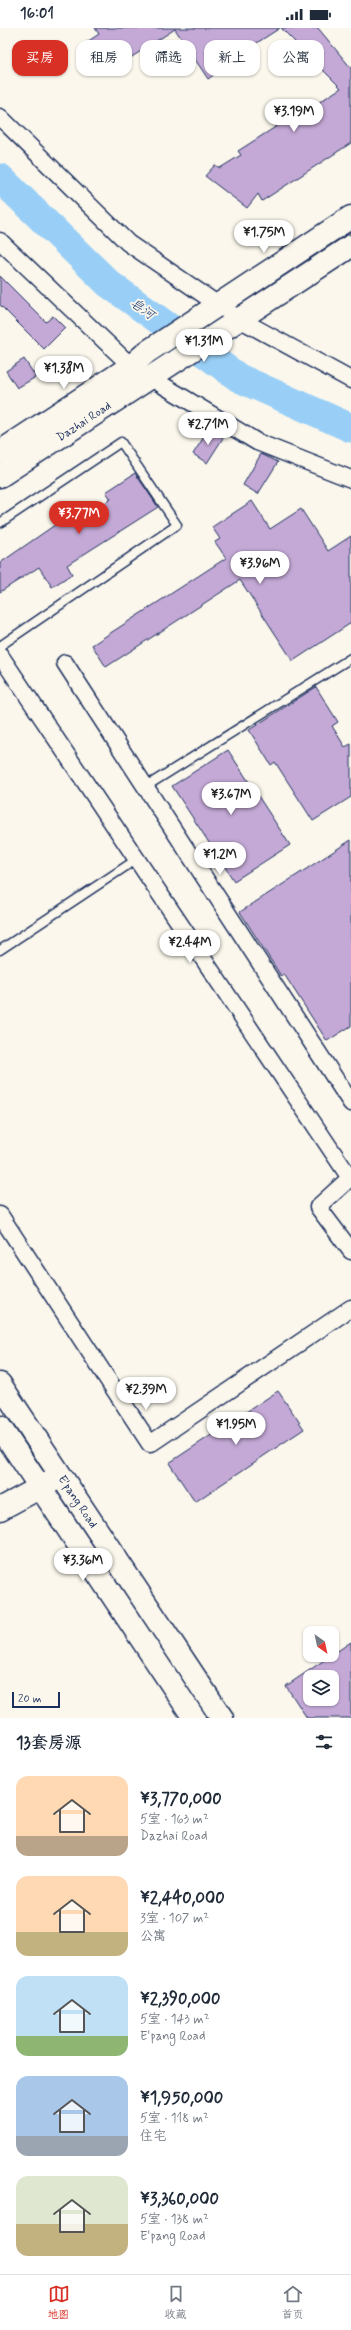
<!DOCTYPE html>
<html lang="zh">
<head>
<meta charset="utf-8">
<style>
	:root { --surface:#fff; --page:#f6f6f7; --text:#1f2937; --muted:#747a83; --line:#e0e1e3; --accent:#d93025 }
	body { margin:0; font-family:Mynerve,"LXGW WenKai TC",sans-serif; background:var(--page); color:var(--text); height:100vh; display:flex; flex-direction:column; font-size:15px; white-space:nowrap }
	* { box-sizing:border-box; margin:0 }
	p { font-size:13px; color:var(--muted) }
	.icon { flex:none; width:22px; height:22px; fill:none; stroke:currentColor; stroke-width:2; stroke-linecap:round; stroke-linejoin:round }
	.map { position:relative; height:1690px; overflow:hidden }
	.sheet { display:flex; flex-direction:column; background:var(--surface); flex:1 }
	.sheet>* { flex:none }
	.top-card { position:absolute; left:12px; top:12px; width:327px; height:36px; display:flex; gap:8px }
	.needle { width:26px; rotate:147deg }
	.controls { position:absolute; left:303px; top:1598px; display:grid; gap:8px }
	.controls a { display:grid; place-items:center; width:36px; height:36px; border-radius:8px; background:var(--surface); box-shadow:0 1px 3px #0004; font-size:20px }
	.scale { position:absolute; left:12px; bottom:10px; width:48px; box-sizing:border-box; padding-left:4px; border:2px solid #1b2f5e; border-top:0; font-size:11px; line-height:14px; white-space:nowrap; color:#1b2f5e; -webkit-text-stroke:3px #fbf7ec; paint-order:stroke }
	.price { position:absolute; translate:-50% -34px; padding:0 9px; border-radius:14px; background:#fff; color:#222; font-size:13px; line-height:26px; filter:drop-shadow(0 1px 2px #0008) }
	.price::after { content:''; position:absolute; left:50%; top:24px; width:12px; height:9px; margin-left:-6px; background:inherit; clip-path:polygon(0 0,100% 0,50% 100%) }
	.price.selected { background:var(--accent); color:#fff }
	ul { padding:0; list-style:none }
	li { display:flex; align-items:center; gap:12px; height:100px; padding:0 16px }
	li span { display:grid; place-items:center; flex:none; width:112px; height:80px; border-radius:12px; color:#555 }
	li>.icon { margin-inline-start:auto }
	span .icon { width:48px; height:48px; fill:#fffc; stroke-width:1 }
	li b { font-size:17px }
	h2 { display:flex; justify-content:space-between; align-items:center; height:48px; padding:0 16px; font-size:17px }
	.pill { padding:0 14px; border-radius:12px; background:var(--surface); box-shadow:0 1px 3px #0004; font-size:14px; line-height:36px }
	.pill.selected { background:var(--accent); color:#fff }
	.status { display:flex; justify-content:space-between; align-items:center; height:28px; padding:0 20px; background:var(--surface); direction:ltr }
	.status svg { height:11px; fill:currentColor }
	.menu { display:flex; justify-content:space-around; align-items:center; height:56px; border-top:1px solid var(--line); background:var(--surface); font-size:11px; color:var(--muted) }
	.menu a { display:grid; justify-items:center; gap:2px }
	.menu .selected { color:var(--accent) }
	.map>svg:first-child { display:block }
</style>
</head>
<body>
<div class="status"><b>16:01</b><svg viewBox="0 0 49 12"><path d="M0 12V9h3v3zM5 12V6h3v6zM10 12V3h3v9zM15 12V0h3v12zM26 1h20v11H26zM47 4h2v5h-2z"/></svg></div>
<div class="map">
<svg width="351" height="1690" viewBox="0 0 351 1690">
	<rect width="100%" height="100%" fill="#fbf7ec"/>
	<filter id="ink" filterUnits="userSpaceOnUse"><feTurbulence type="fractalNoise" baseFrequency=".025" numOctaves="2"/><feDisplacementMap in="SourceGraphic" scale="8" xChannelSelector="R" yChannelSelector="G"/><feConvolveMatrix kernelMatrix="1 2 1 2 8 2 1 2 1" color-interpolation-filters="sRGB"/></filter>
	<g filter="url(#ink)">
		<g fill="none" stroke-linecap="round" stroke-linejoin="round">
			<path stroke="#99cff7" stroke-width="29" d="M0,150L109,256L239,350L351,400"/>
		</g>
		<path fill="#c4a9d6" stroke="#1b2f5e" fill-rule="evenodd" d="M95,0H280L252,18L250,15L229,29L235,39L224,46L221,42L208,51L175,1L121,36L118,32L104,40L87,14L99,6Z
			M281,0H318L351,40V115L262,173L258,166L247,180L205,148L215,137L220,140L241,127L238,123L305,80L307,82L341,60Z
			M0,248L46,294L53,288L65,300L44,321L0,277Z
			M24,331L36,349L17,360L6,343Z
			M209,401L223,410L207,435L193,426Z
			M261,426L278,434L258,466L243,457Z
			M135,445L158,479L67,537L72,546L52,559L39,539L0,564V535L62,492L67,499L111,471L106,464Z
			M252,473L270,501L301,481L328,523L351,508V595L293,633L240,552L106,639L92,617L226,530L215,514L220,511L212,499Z
			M316,659L338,694L332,698L345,719L351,716V769L313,793L275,734L271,737L249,702Z
			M228,722L290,817L234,853L172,758Z
			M351,812V998L327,1013L284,946L281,948L240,884Z
			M278,1363L304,1401L195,1474L169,1435Z
			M351,1614V1690H307L286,1658ZM310,1649H332V1671H310Z"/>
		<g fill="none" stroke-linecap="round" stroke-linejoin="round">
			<g stroke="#1b2f5e" stroke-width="11">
				<path id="lane" d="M0,495L121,414L177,497L0,618
					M145,759L351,630
					M0,922L137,831"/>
			</g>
			<g stroke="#1b2f5e" stroke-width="19">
				<path id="street" d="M0,89L128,215L239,291L351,352
					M0,213L131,338L257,414L351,451
					M0,627L350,1150L318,1179L351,1223
					M65,635L351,1075
					M0,1187L150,1416L351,1280"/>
			</g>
			<g stroke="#1b2f5e" stroke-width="25">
				<g id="secondary">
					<path d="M0,424L131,338L147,324L351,189"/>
					<path id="s1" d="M0,448L351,218"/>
					<path id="s2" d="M0,1356L222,1690"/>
					<path d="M0,1399L194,1690"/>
					<path d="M0,1481L52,1453"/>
				</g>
			</g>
			<use href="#lane" stroke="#fbf7ec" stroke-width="8"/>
			<use href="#street" stroke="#fbf7ec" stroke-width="16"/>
			<use href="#secondary" stroke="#fbf7ec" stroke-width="22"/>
		</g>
	</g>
	<g text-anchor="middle" stroke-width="3.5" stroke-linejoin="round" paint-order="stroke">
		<g font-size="12" fill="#1b2f5e" stroke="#fbf7ec">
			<text dy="4" stroke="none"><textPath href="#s1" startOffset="100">Dazhai Road</textPath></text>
			<text dy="4" stroke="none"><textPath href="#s2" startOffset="141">E'pang Road</textPath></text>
		</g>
		<g font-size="13" font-style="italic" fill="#3a5784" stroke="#fbf7ec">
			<text transform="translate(143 280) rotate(36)" y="5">皂河</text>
		</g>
	</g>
</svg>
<div class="controls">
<a><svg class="needle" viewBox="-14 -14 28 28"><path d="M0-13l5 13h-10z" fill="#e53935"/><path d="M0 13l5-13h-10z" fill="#747a83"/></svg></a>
<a><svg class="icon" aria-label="layers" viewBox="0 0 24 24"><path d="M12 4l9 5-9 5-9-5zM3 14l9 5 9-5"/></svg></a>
</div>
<div class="scale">20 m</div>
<b class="price" style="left:294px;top:105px">¥3.19M</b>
<b class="price" style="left:264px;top:226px">¥1.75M</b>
<b class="price" style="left:204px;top:335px">¥1.31M</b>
<b class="price" style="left:64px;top:362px">¥1.38M</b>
<b class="price" style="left:208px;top:418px">¥2.71M</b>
<b class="price selected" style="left:79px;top:507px">¥3.77M</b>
<b class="price" style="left:260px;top:557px">¥3.96M</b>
<b class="price" style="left:231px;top:788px">¥3.67M</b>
<b class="price" style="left:220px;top:848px">¥1.2M</b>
<b class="price" style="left:190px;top:936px">¥2.44M</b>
<b class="price" style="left:146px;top:1383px">¥2.39M</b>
<b class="price" style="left:236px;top:1418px">¥1.95M</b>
<b class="price" style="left:83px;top:1554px">¥3.36M</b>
<div class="top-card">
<a class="pill selected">买房</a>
<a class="pill">租房</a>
<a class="pill">筛选</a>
<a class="pill">新上</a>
<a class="pill">公寓</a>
</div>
</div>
<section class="sheet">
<h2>13套房源<svg class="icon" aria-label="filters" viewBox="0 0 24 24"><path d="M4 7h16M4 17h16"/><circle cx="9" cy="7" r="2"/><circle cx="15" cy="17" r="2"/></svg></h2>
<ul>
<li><span style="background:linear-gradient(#ffd9b3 75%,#b9a48a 0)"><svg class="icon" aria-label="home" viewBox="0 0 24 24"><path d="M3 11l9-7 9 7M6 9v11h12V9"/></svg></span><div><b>¥3,770,000</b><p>5室 · 163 m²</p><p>Dazhai Road</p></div></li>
<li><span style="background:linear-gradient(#ffd9b3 70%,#c2b280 0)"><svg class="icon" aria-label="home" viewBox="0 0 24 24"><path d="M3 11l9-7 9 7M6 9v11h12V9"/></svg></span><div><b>¥2,440,000</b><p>3室 · 107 m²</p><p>公寓</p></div></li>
<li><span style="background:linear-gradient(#bfe0f5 75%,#8fb573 0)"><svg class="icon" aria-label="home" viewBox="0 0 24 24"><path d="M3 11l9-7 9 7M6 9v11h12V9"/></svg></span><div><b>¥2,390,000</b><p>5室 · 143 m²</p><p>E'pang Road</p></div></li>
<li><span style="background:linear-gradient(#a9c7e8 75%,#9aa5b1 0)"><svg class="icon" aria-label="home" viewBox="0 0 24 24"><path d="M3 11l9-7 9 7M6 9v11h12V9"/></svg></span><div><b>¥1,950,000</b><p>5室 · 118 m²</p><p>住宅</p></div></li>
<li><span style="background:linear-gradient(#dfe7d0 60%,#c2b280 0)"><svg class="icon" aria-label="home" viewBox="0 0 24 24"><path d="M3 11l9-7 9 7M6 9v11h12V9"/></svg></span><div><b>¥3,360,000</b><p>5室 · 138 m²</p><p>E'pang Road</p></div></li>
</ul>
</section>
<nav class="menu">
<a class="selected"><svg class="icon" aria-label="map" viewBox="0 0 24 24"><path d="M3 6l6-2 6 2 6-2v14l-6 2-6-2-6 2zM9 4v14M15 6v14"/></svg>地图</a>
<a><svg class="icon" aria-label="saved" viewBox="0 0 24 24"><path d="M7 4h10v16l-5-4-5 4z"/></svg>收藏</a>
<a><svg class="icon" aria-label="home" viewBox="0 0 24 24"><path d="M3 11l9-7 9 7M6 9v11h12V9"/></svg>首页</a>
</nav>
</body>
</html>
